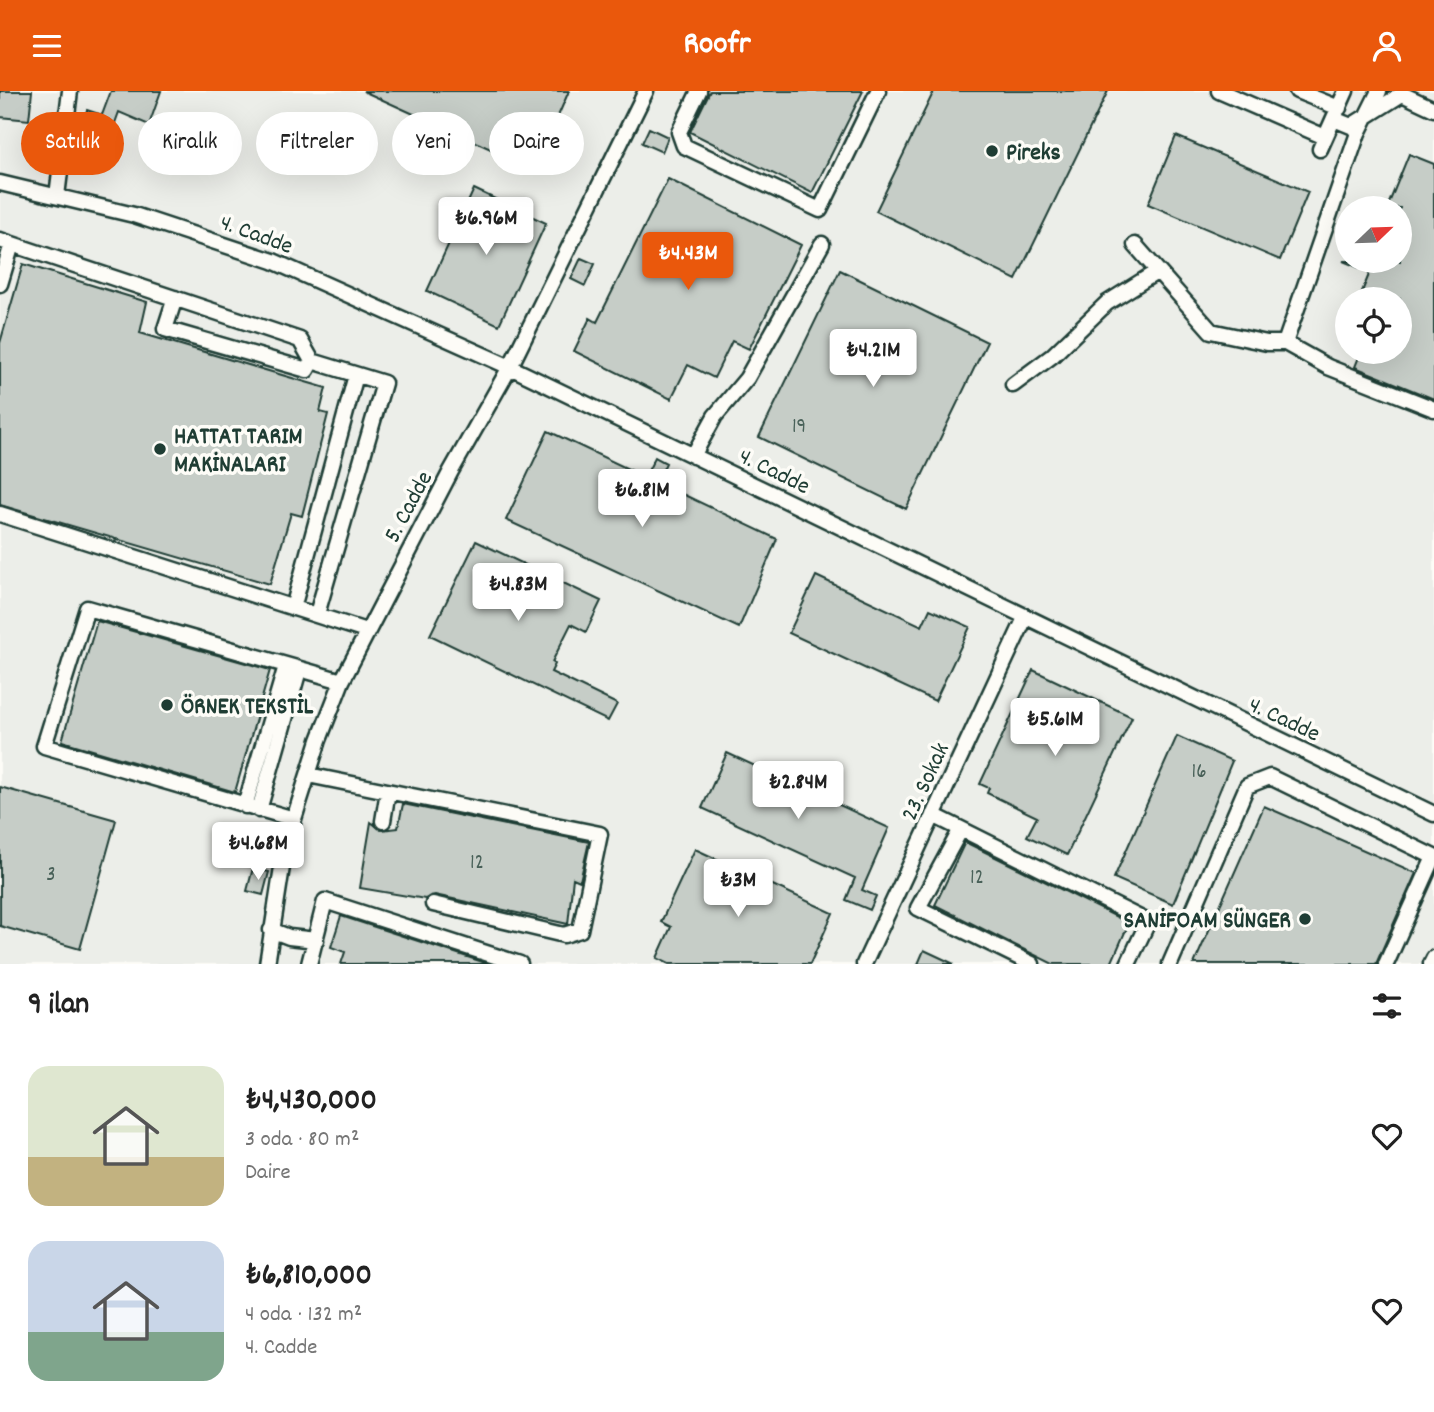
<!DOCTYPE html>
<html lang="tr">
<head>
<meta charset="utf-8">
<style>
	:root { --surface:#fff; --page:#f2f2f2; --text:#222; --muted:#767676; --accent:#ea580c }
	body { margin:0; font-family:Dekko,sans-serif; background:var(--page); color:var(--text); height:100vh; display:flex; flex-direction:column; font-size:26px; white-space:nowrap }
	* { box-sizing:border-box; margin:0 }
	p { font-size:23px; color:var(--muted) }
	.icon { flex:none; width:38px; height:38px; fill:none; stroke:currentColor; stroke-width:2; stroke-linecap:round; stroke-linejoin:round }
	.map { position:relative; height:873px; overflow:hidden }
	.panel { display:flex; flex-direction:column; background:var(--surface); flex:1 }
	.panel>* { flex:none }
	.guide { position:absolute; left:21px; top:21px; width:700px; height:63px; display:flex; gap:14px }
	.needle { width:46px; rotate:67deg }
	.fabs { position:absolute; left:1335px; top:105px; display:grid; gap:14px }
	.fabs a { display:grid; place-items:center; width:77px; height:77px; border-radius:50%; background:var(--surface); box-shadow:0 7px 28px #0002; font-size:35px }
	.price { position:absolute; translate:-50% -60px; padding:0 16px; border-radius:7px; background:#fff; color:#222; font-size:23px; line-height:46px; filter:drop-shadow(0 2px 4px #0008) }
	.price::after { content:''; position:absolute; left:50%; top:42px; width:21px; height:16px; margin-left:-10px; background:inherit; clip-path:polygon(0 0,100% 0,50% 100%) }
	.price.selected { background:var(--accent); color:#fff }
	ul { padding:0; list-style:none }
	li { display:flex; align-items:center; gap:21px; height:175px; padding:0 28px }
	li span { display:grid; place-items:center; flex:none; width:196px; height:140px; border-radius:21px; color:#555 }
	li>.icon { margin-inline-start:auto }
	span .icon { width:84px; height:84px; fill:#fffc; stroke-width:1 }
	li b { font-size:30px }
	h2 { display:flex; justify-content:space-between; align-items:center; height:84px; padding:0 28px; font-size:30px }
	.chip { padding:0 24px; border-radius:32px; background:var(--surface); box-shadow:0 7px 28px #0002; font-size:24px; line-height:63px }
	.chip.selected { background:var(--accent); color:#fff }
	header { display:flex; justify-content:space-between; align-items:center; height:91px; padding:0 28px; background:var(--accent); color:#fff; font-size:32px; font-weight:800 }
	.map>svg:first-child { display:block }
</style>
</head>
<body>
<header><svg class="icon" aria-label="menu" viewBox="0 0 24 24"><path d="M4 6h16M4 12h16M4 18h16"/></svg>Roofr<svg class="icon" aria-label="person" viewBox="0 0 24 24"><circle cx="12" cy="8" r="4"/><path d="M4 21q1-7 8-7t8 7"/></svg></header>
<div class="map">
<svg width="1434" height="873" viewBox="0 0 1434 873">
	<rect width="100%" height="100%" fill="#fdfcf7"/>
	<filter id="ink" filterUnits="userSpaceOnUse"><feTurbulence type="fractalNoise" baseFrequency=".0143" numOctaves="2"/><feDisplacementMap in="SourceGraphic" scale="14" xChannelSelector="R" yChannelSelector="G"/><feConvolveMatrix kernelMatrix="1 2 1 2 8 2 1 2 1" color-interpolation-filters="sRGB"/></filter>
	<g filter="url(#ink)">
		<path fill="#eceee9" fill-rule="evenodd" d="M0,0H1434V873H0ZM1348,117H1400V170H1348ZM1348,208H1400V261H1348Z"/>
		<path fill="#c6cdc7" stroke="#1f3d34" stroke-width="2" d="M0,0H32L29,29L0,26Z
			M111,0H161L149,34L119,21L107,54L78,43L87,19L102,24Z
			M363,0H569L535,78Z
			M710,0H863L812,102L690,41Z
			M934,0H1108L1016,189L876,120Z
			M649,37L668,46L662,61L642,52Z
			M1176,45L1308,101L1280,169L1148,113Z
			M1409,63L1434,73V308L1355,276L1361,261H1400V208H1359L1370,181L1343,170H1400V117H1387Z
			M668,88L801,154L749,258L732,250L714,287L688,274L671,308L574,260L590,227L597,231Z
			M474,98L546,132L499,234L427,200Z
			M581,167L595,173L585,195L571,188Z
			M23,173L147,211L140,242L326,297L320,321L328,323L302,425L291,422L270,493L0,414V252Z
			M840,179L987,251L906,418L759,346Z
			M548,340L645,386L655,366L666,372L657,391L777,448L739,537L506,429Z
			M476,450L601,510L586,541L571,533L552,571L555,573L551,581L617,613L608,630L430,544Z
			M816,485L922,535L930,518L970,536L935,610L789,542Z
			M97,530L270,579L235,701L62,650Z
			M1033,579L1132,626L1067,764L1027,745L1037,726L987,702L989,697L980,693Z
			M1177,645L1232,670L1173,813L1114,787Z
			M727,662L889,737L862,799L876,805L870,819L846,809L855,787L702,717Z
			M0,696L116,729L80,858L0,835Z
			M403,713L589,751L580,790L573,787L568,833L435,804L425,808L360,797L371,731L381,739L398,737Z
			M1264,715L1416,782L1376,873H1194Z
			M965,751L1129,832L1111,873H1053L935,814Z
			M695,758L833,822L810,873H669L657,867L671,836L661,831Z
			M253,777L269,781L263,804L247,800Z
			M341,825L489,873H341L345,861L331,856Z
			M924,859L954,873H918Z"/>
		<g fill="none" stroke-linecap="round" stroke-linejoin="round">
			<g stroke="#1f3d34" stroke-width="19">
				<path id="minor" d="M699,0L679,41L684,55L820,119L878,0
					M1219,0L1325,46
					M1297,0L1339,17
					M1379,0L1358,42L1285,252L1328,276L1434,318
					M1334,28L1351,35L1402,3L1434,18
					M1320,58L1346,0
					M0,92L134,124L273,170L510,276L1434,723
					M57,105L70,0
					M0,149L300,249L312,270L384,292L317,523
					M1135,154L1211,240L1267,252H1285
					M0,193L12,153
					M175,207L165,238L307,279L312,270
					M1013,294L1052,265L1107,212L1158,180
					M693,365L715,325L747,287L822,153
					M0,423L366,540
					M293,517L356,284
					M308,684L600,743L580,839L564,844L433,813
					M245,715L286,575
					M259,719L299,579
					M933,724L1148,831L1128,873
					M294,728L44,655L87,517L342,590
					M383,730L388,700
					M961,738L918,817L1032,873
					M271,839L289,846L316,849
					M267,873L282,776L294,728L319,649L342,590L451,380L510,276L646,0
					M309,873L325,810L520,873
					M864,873L1025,527
					M1170,873L1247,695L1270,686L1434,766
					M1386,873L1434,766
					M1431,873L1434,867"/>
			</g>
			<use href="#minor" stroke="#fdfcf7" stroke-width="14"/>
		</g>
	</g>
	<g fill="#1f3d34" stroke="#fdfcf7" stroke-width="2.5">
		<circle cx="992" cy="60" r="7"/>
		<circle cx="160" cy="358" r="7"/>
		<circle cx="167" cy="614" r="7"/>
		<circle cx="1305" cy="828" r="7"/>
	</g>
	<g text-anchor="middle" stroke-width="7" stroke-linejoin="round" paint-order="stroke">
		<g font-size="21" fill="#496159">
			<text x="799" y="341">19</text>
			<text x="1199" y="686">16</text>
			<text x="477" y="777">12</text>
			<text x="51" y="789">3</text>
			<text x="977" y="792">12</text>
		</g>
		<g font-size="24" font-weight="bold" fill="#1f3d34" stroke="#fdfcf7" text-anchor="start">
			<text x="1006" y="68">Pireks</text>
			<text x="174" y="352">HATTAT TARIM<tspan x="174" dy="28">MAKİNALARI</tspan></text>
			<text x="181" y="622">ÖRNEK TEKSTİL</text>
			<text x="1291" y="836" text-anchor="end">SANİFOAM SÜNGER</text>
		</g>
		<g font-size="24" fill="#1f3d34" stroke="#fdfcf7">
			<text transform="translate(257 142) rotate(20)" y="8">4. Cadde</text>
			<text transform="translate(775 379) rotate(26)" y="8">4. Cadde</text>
			<text transform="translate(407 415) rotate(-62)" y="8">5. Cadde</text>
			<text transform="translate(1285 627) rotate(25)" y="8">4. Cadde</text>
			<text transform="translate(924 690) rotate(-65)" y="8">23. Sokak</text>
		</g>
	</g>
</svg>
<div class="fabs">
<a><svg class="needle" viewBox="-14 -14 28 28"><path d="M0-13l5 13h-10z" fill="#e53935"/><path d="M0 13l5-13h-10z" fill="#767676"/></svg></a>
<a><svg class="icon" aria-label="locate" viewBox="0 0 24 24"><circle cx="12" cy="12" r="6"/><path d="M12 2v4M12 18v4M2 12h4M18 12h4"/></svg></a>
</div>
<b class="price" style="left:486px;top:166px">₺6.96M</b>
<b class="price selected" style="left:688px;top:201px">₺4.43M</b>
<b class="price" style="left:873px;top:298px">₺4.21M</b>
<b class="price" style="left:642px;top:438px">₺6.81M</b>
<b class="price" style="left:518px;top:532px">₺4.83M</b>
<b class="price" style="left:1055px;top:667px">₺5.61M</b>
<b class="price" style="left:798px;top:730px">₺2.84M</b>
<b class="price" style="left:258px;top:791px">₺4.68M</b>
<b class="price" style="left:738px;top:828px">₺3M</b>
<div class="guide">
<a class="chip selected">Satılık</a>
<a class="chip">Kiralık</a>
<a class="chip">Filtreler</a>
<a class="chip">Yeni</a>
<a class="chip">Daire</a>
</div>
</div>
<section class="panel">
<h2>9 ilan<svg class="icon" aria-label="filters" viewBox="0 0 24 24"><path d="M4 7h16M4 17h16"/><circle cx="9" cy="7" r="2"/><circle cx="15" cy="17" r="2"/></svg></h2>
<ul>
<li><span style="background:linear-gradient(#dfe7d0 65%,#c2b280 0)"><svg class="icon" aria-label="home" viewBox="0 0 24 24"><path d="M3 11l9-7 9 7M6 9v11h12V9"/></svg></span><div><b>₺4,430,000</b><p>3 oda · 80 m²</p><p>Daire</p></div><svg class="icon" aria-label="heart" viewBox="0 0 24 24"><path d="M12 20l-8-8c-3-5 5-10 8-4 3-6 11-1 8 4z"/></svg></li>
<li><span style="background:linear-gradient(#c9d6e8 65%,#7fa58c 0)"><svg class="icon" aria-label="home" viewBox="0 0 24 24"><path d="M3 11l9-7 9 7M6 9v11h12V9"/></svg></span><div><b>₺6,810,000</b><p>4 oda · 132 m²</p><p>4. Cadde</p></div><svg class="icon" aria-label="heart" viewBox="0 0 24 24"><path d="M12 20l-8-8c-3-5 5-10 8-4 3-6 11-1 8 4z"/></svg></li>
</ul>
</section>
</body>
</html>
